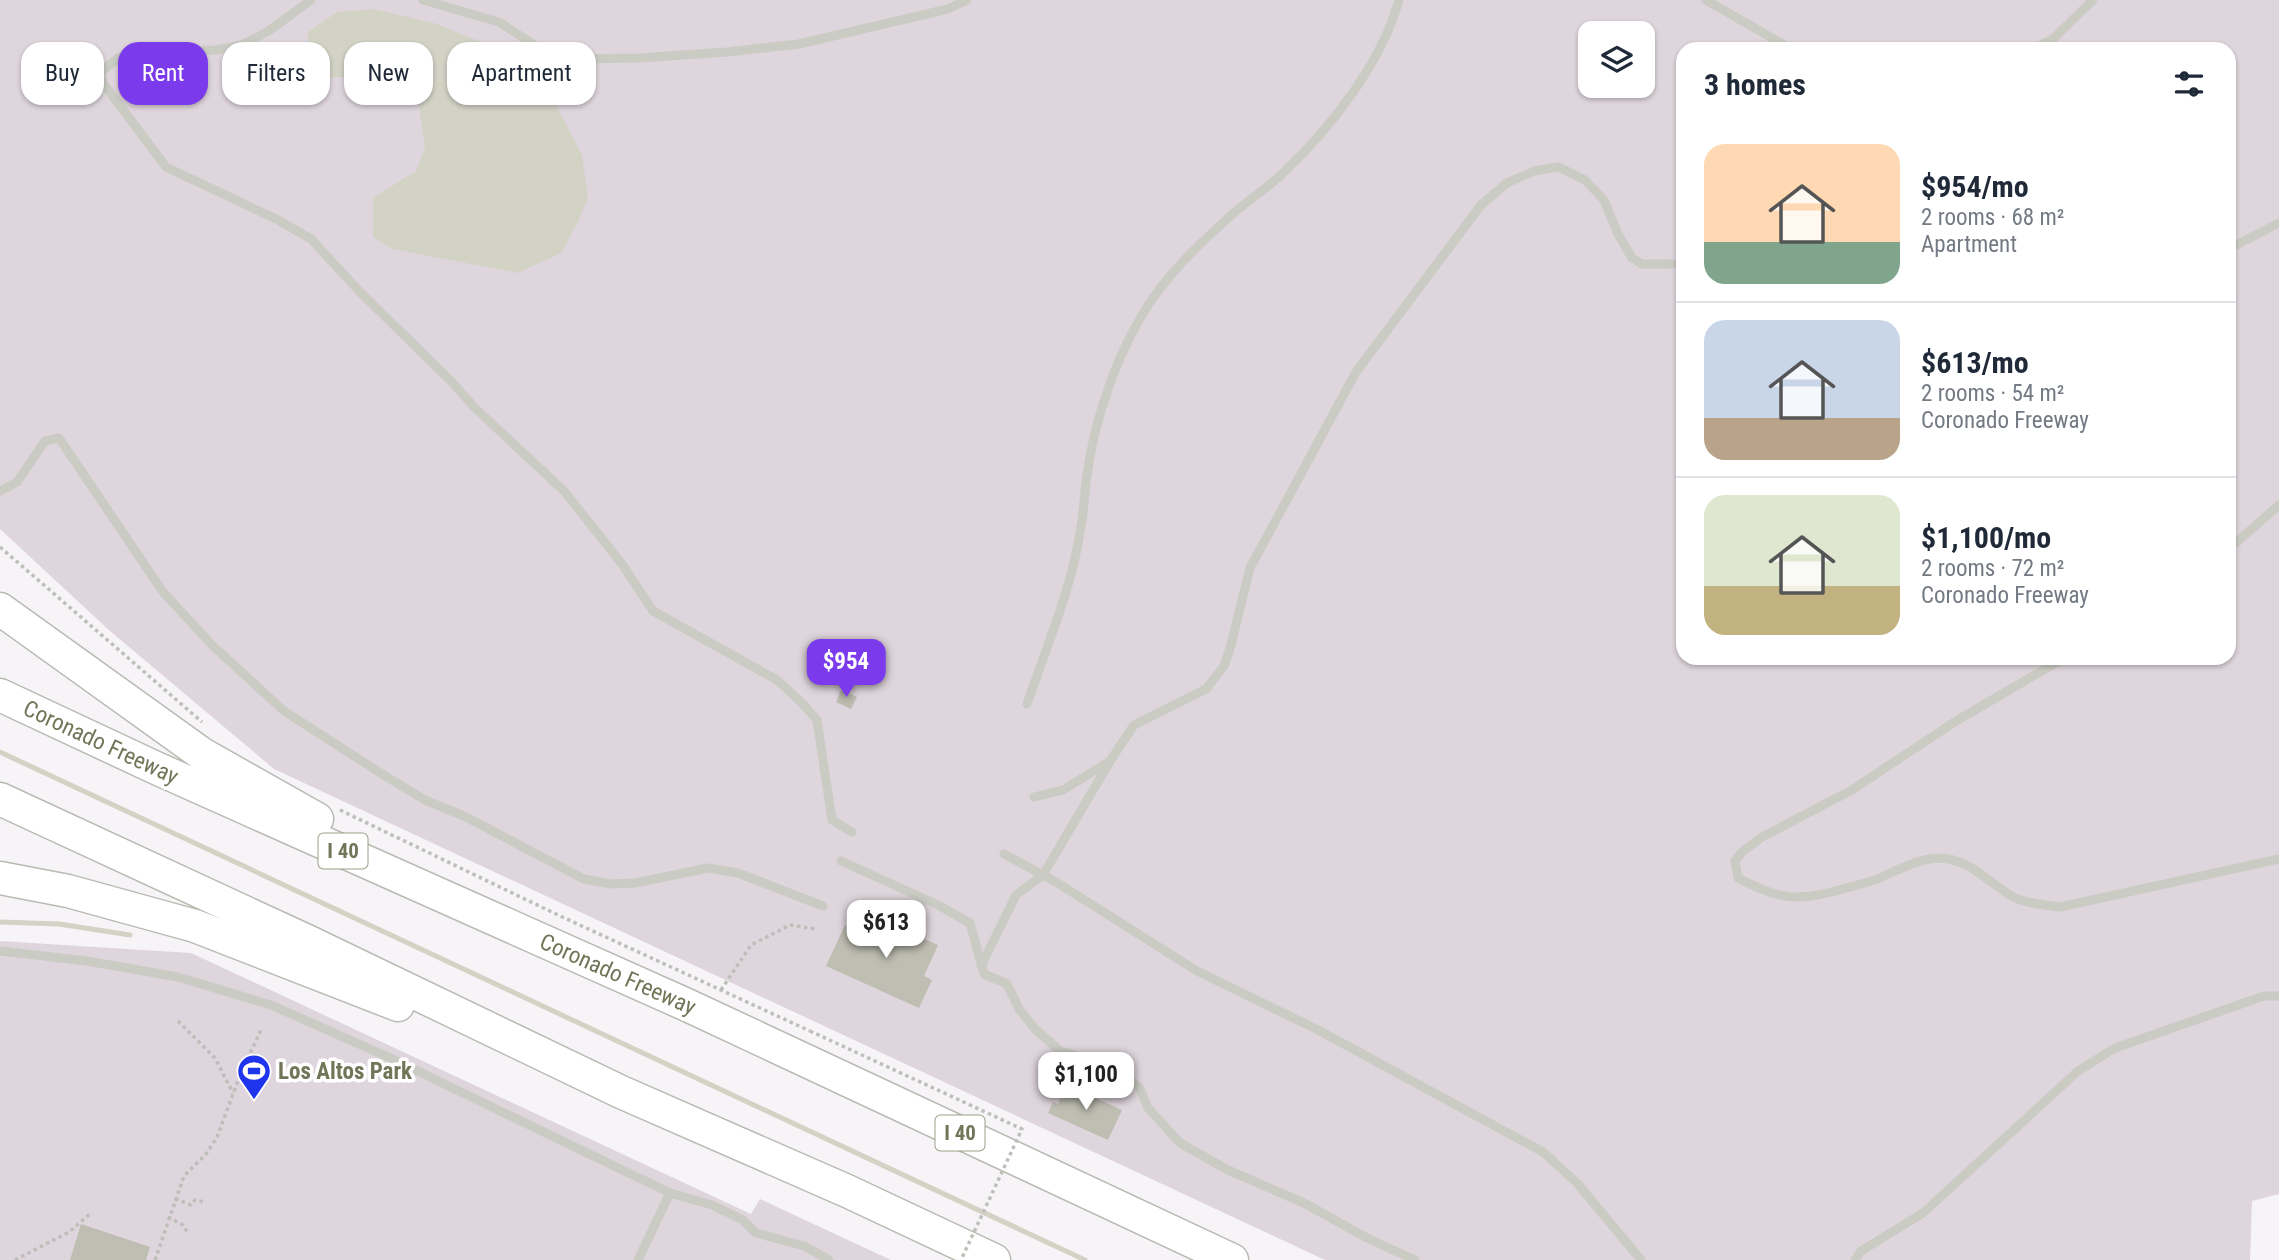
<!DOCTYPE html>
<html lang="en">
<head>
<meta charset="utf-8">
<style>
	:root { --surface:#fff; --page:#f2f2f3; --text:#1f2937; --muted:#747a83; --line:#e0e1e3; --accent:#7c3aed }
	body { margin:0; font-family:"Roboto Condensed",sans-serif; background:var(--page); color:var(--text); height:100vh; display:flex; flex-direction:column; font-size:26px; white-space:nowrap }
	* { box-sizing:border-box; margin:0 }
	p { font-size:23px; color:var(--muted) }
	.icon { flex:none; width:38px; height:38px; fill:none; stroke:currentColor; stroke-width:2; stroke-linecap:round; stroke-linejoin:round }
	.map { position:relative; flex:1; overflow:hidden }
	.details { position:absolute; left:1676px; top:42px; width:560px; height:623px; display:flex; flex-direction:column; background:var(--surface); border-radius:21px; box-shadow:0 2px 5px #0004 }
	.details>* { flex:none }
	.top-card { position:absolute; left:21px; top:42px; width:665px; height:63px; display:flex; gap:14px }
	.tools { position:absolute; left:1578px; top:21px; display:grid; gap:14px }
	.tools a { display:grid; place-items:center; width:77px; height:77px; border-radius:14px; background:var(--surface); box-shadow:0 2px 5px #0004; font-size:35px }
	.price { position:absolute; translate:-50% -60px; padding:0 16px; border-radius:14px; background:#fff; color:#222; font-size:23px; line-height:46px; filter:drop-shadow(0 2px 4px #0008) }
	.price::after { content:''; position:absolute; left:50%; top:42px; width:21px; height:16px; margin-left:-10px; background:inherit; clip-path:polygon(0 0,100% 0,50% 100%) }
	.price.on { background:var(--accent); color:#fff }
	ul { padding:0; list-style:none }
	li { display:flex; align-items:center; gap:21px; height:175px; padding:0 28px }
	li+li { border-top:2px solid var(--line) }
	li span { display:grid; place-items:center; flex:none; width:196px; height:140px; border-radius:21px; color:#555 }
	li>.icon { margin-inline-start:auto }
	span .icon { width:84px; height:84px; fill:#fffc; stroke-width:1 }
	li b { font-size:30px }
	h2 { display:flex; justify-content:space-between; align-items:center; height:84px; padding:0 28px; font-size:30px }
	.pill { padding:0 24px; border-radius:21px; background:var(--surface); box-shadow:0 2px 5px #0004; font-size:24px; line-height:63px }
	.pill.on { background:var(--accent); color:#fff }
	.map>svg:first-child { display:block }
</style>
</head>
<body>
<div class="map">
<svg width="2279" height="1260" viewBox="0 0 2279 1260">
	<rect width="100%" height="100%" fill="#f6f4f7"/>
	<path fill="#dfd5dc" fill-rule="evenodd" d="M0,0H2279V1194L2252,1201L2250,1260H1325L274,769L110,631L0,529ZM1591,33H1643V86H1591ZM1684,49H2230V658H1684Z
		M0,941L191,953L751,1214L760,1199L891,1260H0Z"/>
	<path fill="#d2d2c5" d="M374,9L437,24L515,56L553,99L582,155L588,197L578,222L561,253L518,273L393,249L373,237V198L416,171L425,147L416,86L399,73L324,78L307,58L308,32L337,12Z"/>
	<g fill="none" stroke-linecap="round" stroke-linejoin="round">
		<path stroke="#d2d2c5" stroke-width="5" d="M0,752L1085,1260
			M0,922L59,924L130,935"/>
	</g>
	<path fill="#bebeb2" d="M841,690L857,697L851,709L836,702Z
		M873,916L938,945L924,976L932,980L919,1008L826,966L845,925L865,934Z
		M1066,1085L1122,1110L1108,1140L1048,1113L1053,1102L1058,1104Z
		M81,1224L150,1247L146,1260H70Z"/>
	<g fill="none" stroke-linecap="round" stroke-linejoin="round">
		<g stroke="#b9bab1" stroke-width="35">
			<path id="highway" d="M0,609L202,754L317,819
				M0,695L156,768L687,1005L1232,1260
				M0,799L309,942L621,1092L847,1191L994,1260
				M0,878L68,891L195,926L398,1005"/>
		</g>
		<path stroke="#bebfb8" stroke-width="3.5" stroke-dasharray="3.5 3.5" stroke-linecap="butt" d="M0,547L202,722
			M340,810L558,915L810,1031
			M721,990L751,945L790,925L815,929
			M178,1021L215,1058L233,1093
			M175,1199L191,1205L195,1200L204,1202
			M168,1217L183,1225L188,1233
			M15,1260L69,1232L91,1213
			M155,1260L184,1176L206,1154L217,1137L242,1070L262,1028"/>
		<path stroke="#cacbc2" stroke-width="9" d="M311,0L267,32L241,45L216,50L134,53L118,58L100,73L103,83L166,167L278,220L311,239L360,292L452,382L474,407L564,491L622,564L653,611L777,680L802,703L817,720L832,820L852,832
			M423,0L499,22L539,48L568,59L639,58L727,52L799,44L948,9L967,0
			M1706,0L1791,49
			M2034,49L2054,38L2093,0
			M2230,248L2279,223
			M0,491L17,482L45,441L59,438L163,592L213,646L284,711L382,774L425,800L466,817L584,879L612,884L635,883L708,868L738,873L823,906
			M2230,548L2279,505
			M2064,658L1956,721L1852,790L1762,837L1742,852L1735,861L1738,878C1781,901 1800,902 1846,888C1858,885 1871,882 1882,877C1902,868 1925,855 1948,859C1973,863 1992,885 2013,897C2028,904 2045,905 2060,907L2279,859
			M1027,704C1046,648 1071,591 1080,532C1084,513 1084,494 1087,475C1095,416 1119,347 1153,298C1176,265 1207,237 1237,210C1252,198 1268,187 1282,174C1330,129 1381,64 1399,0
			M1034,797L1063,790L1110,761L1134,725L1206,689L1224,666L1231,645L1250,568L1356,372L1481,205L1507,183L1534,171L1559,167L1585,180L1604,200L1618,234L1632,258L1642,264H1684
			M1004,854L1056,882L1197,971L1320,1031L1543,1152L1577,1183L1641,1260
			M841,861L938,905L970,923L984,974L1007,984L1019,1009L1035,1029L1060,1051L1081,1057L1119,1072L1139,1087L1148,1108L1180,1143L1228,1170L1304,1203L1367,1238L1415,1260
			M0,951L87,961L178,977L271,1005L397,1061L670,1193
			M981,966L1016,895L1043,875L1109,763
			M638,1260L670,1193L712,1205L743,1220L756,1233L804,1246L829,1260
			M1855,1260L1861,1251L1923,1213L2078,1071L2115,1048L2264,996H2279"/>
		<use href="#highway" stroke="#fff" stroke-width="32"/>
		<path stroke="#bebfb8" stroke-width="3.5" stroke-dasharray="3.5 3.5" stroke-linecap="butt" d="M810,1031L1022,1129L961,1260"/>
	</g>
	<defs>
		<g id="stadium-pin" transform="scale(1.75)"><path d="M0 17L-7.5 6A9.5 9.5 0 1 1 7.5 6Z" fill="#1f34ed" stroke="#fff"/><path d="M0-5a6.5 5 0 1 0 0 10a6.5 5 0 1 0 0-10ZM-3.5-1.8h7v3.6h-7Z" fill="#fff"/></g>
	</defs>
	<g fill-rule="evenodd">
		<use href="#stadium-pin" x="254" y="1071"/>
	</g>
	<g text-anchor="middle" stroke-width="7" stroke-linejoin="round" paint-order="stroke">
		<g fill="#fff" stroke="#9c9e8a" stroke-width="2">
			<rect x="318.5" y="833.5" width="49" height="35" rx="5"/>
			<rect x="935.5" y="1115.5" width="49" height="35" rx="5"/>
		</g>
		<g font-size="21" font-weight="bold" fill="#727558">
			<text x="343" y="858">I 40</text>
			<text x="960" y="1140">I 40</text>
		</g>
		<g font-size="23" fill="#727558" stroke="#fff">
			<text transform="translate(101 742) rotate(25)" y="8">Coronado Freeway</text>
			<text transform="translate(618 974) rotate(24)" y="8">Coronado Freeway</text>
		</g>
		<g font-size="23" font-weight="bold" fill="#727558" stroke="#fff" text-anchor="start">
			<text x="278" y="1079">Los Altos Park</text>
		</g>
	</g>
</svg>
<div class="tools">
<a><svg class="icon" aria-label="layers" viewBox="0 0 24 24"><path d="M12 4l9 5-9 5-9-5zM3 14l9 5 9-5"/></svg></a>
</div>
<b class="price on" style="left:846px;top:699px">$954</b>
<b class="price" style="left:886px;top:960px">$613</b>
<b class="price" style="left:1086px;top:1112px">$1,100</b>
<div class="top-card">
<a class="pill">Buy</a>
<a class="pill on">Rent</a>
<a class="pill">Filters</a>
<a class="pill">New</a>
<a class="pill">Apartment</a>
</div>
<section class="details">
<h2>3 homes<svg class="icon" aria-label="filters" viewBox="0 0 24 24"><path d="M4 7h16M4 17h16"/><circle cx="9" cy="7" r="2"/><circle cx="15" cy="17" r="2"/></svg></h2>
<ul>
<li><span style="background:linear-gradient(#ffd9b3 70%,#7fa58c 0)"><svg class="icon" aria-label="home" viewBox="0 0 24 24"><path d="M3 11l9-7 9 7M6 9v11h12V9"/></svg></span><div><b>$954/mo</b><p>2 rooms · 68 m²</p><p>Apartment</p></div></li>
<li><span style="background:linear-gradient(#c9d6e8 70%,#b9a48a 0)"><svg class="icon" aria-label="home" viewBox="0 0 24 24"><path d="M3 11l9-7 9 7M6 9v11h12V9"/></svg></span><div><b>$613/mo</b><p>2 rooms · 54 m²</p><p>Coronado Freeway</p></div></li>
<li><span style="background:linear-gradient(#dfe7d0 65%,#c2b280 0)"><svg class="icon" aria-label="home" viewBox="0 0 24 24"><path d="M3 11l9-7 9 7M6 9v11h12V9"/></svg></span><div><b>$1,100/mo</b><p>2 rooms · 72 m²</p><p>Coronado Freeway</p></div></li>
</ul>
</section>
</div>
</body>
</html>
